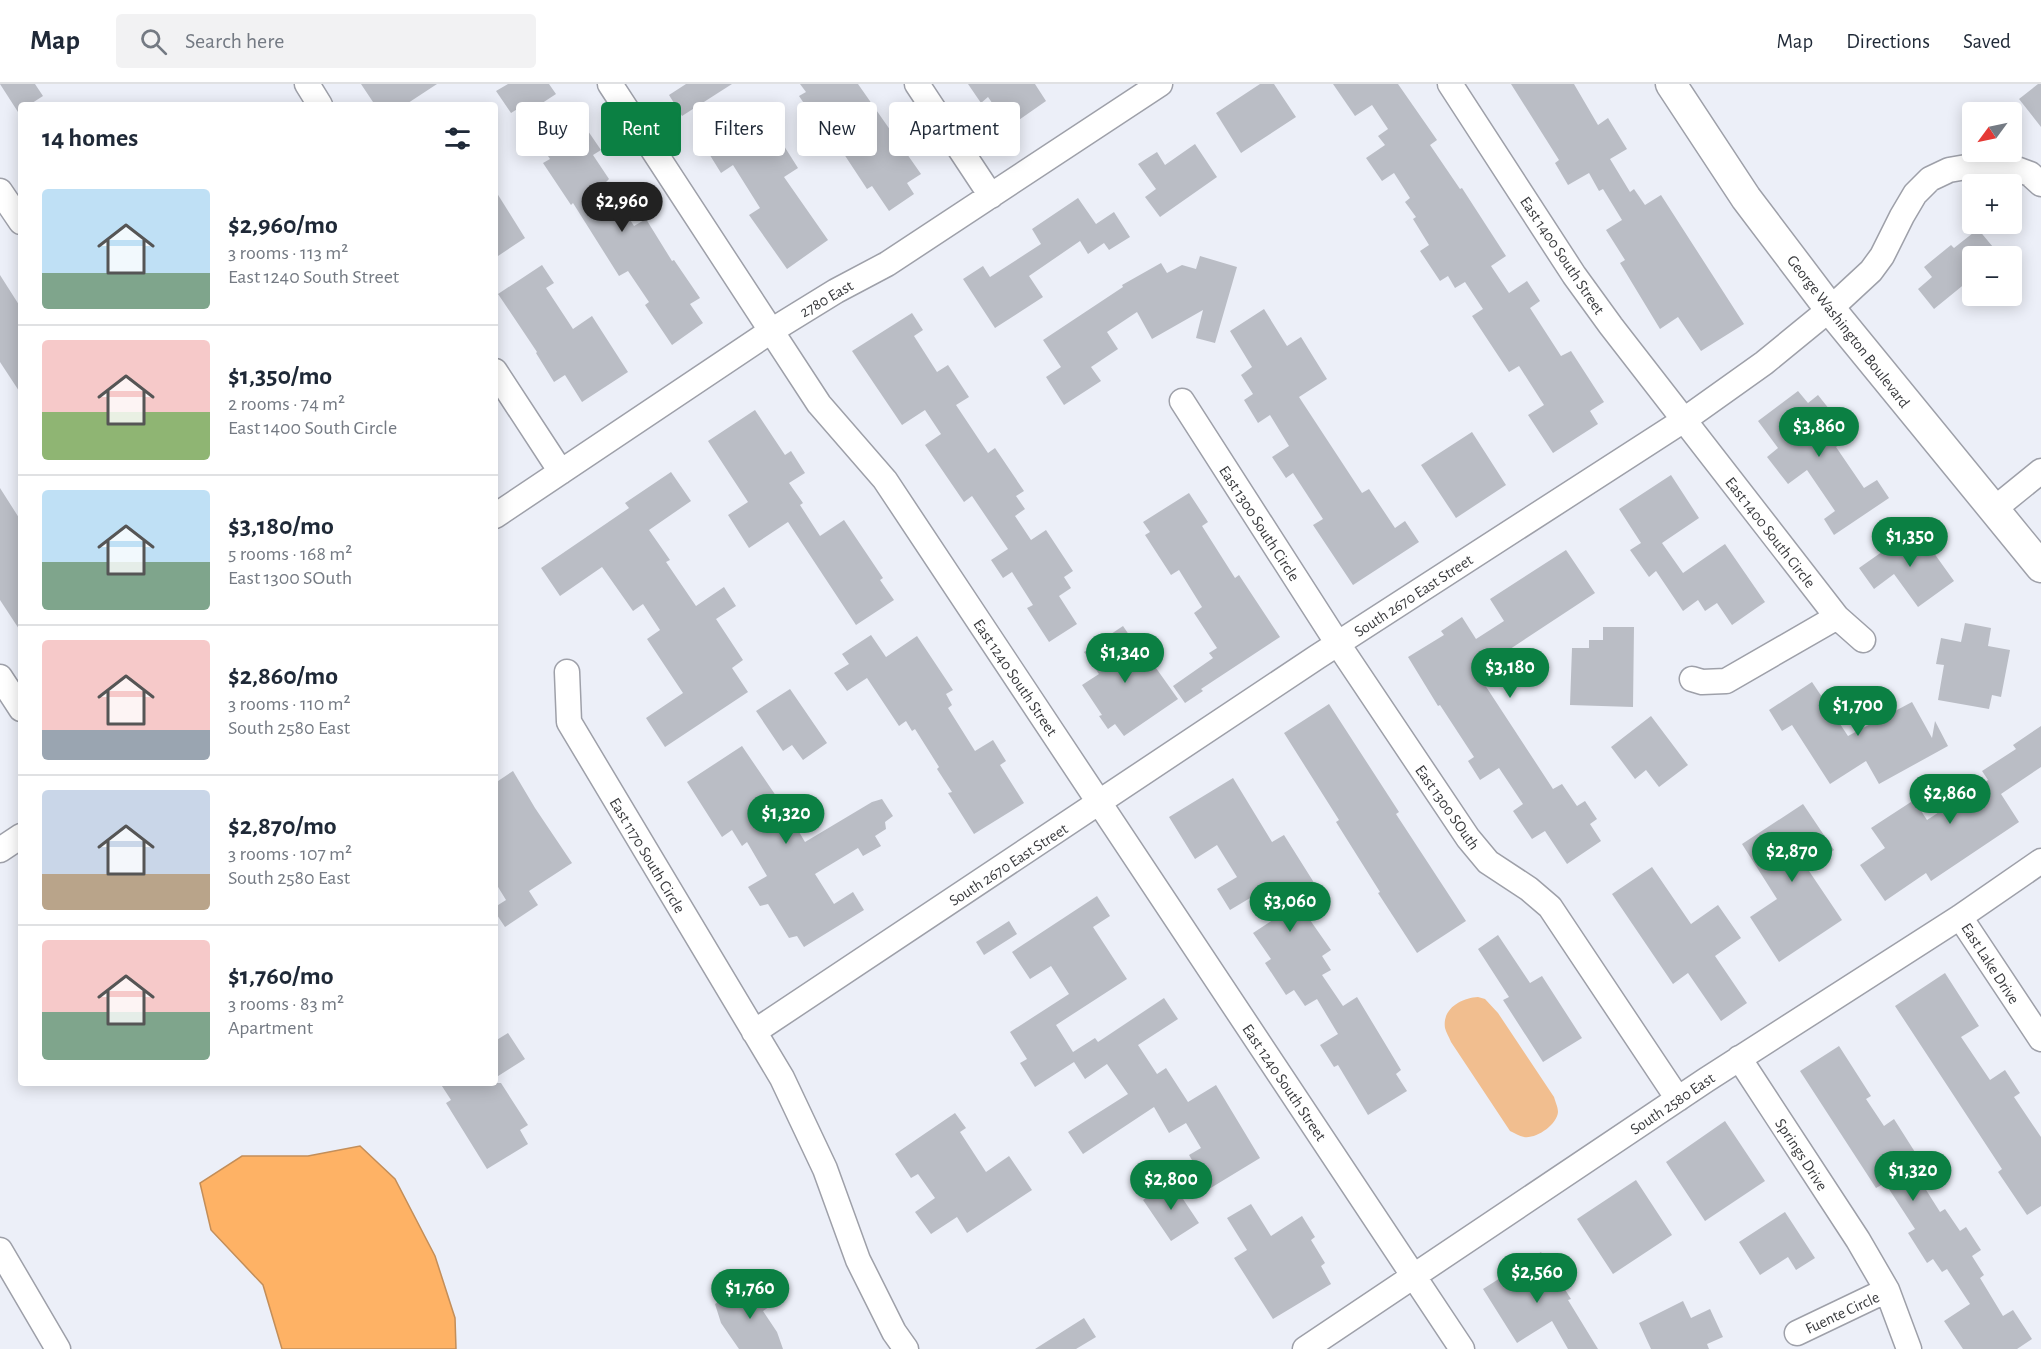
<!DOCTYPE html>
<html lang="en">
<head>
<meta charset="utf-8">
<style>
	:root { --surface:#fff; --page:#f2f2f3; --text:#1f2937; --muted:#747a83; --line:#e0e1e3; --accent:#0b8043 }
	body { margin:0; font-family:"Alegreya Sans",sans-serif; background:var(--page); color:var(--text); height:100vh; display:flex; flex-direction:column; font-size:22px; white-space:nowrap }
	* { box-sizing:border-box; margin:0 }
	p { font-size:20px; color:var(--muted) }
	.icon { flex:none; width:33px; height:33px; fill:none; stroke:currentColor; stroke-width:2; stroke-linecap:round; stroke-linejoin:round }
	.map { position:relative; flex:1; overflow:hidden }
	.drawer { position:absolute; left:18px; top:18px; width:480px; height:984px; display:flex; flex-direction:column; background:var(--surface); border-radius:6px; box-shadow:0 3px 15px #0003 }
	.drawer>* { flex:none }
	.guide { position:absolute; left:516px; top:18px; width:570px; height:54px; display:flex; gap:12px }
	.needle { width:39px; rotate:237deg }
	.fabs { position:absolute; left:1962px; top:18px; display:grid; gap:12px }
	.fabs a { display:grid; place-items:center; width:60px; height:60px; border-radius:6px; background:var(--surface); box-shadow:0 3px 15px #0003; font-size:30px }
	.price { position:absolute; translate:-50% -51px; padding:0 14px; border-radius:21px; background:var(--accent); color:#fff; font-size:20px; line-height:39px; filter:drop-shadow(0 2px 3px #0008) }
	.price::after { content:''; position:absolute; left:50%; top:36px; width:18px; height:14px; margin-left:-9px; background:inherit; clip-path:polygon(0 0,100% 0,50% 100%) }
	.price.current { background:#222; color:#fff }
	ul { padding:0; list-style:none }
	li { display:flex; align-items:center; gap:18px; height:150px; padding:0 24px }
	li+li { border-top:2px solid var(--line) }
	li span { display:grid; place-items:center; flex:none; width:168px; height:120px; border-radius:6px; color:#555 }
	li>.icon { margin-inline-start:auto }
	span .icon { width:72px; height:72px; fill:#fffc; stroke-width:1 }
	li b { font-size:26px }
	h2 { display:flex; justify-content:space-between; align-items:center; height:72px; padding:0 24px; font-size:26px }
	.chip { padding:0 21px; border-radius:6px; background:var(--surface); box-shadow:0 3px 15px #0003; font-size:21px; line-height:54px }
	.chip.current { background:var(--accent); color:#fff }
	header { display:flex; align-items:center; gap:36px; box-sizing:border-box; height:84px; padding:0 30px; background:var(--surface); border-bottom:2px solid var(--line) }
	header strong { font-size:28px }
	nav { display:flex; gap:33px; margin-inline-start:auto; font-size:21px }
	.search { width:420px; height:54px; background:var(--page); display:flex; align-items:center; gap:15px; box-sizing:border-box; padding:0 21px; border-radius:6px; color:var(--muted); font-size:22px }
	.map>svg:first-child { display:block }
</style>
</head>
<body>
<header>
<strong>Map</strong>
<div class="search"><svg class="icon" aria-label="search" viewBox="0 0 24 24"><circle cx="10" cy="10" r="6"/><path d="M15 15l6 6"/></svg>Search here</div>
<nav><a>Map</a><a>Directions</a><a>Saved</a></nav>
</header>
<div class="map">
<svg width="2041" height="1265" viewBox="0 0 2041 1265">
	<rect width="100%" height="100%" fill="#eceff8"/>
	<path fill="#f1be8f" d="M1478,913L1485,915L1498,929L1554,1013C1555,1017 1558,1023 1558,1028C1557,1041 1536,1055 1524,1053C1519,1052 1515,1049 1510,1047L1451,958C1449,953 1446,948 1445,944C1442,924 1462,914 1478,913Z"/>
	<path fill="#feb265" stroke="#c38e59" stroke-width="1.5" d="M360,1062L395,1095L435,1172L455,1234L456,1265H282L263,1201L211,1146L200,1099L242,1072H308Z"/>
	<path fill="#babdc5" d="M0,0H35L43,12L29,21H21V27L18,28Z
		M361,0H437L405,21H375Z
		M508,0H549L556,10L524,31L519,24L511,29L496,7Z
		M686,0H732L682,32L669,11Z
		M800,0H858L921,90L907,99L914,110L889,127L872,102L867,105L838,61L834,64L799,12L806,8Z
		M968,0H1035L1046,17L1009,43L988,13L981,19Z
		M1260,0H1274L1296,33L1241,69L1216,29Z
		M1333,0H1398L1437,56L1430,61L1460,105L1462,104L1506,172L1491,182L1509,209L1527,197L1540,217L1530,224L1561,272L1571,267L1604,318L1590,327L1598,340L1553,369L1528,331L1544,321L1519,282L1509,288L1472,232L1483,225L1465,198L1455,204L1448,192L1440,197L1420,167L1429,161L1413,135L1416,133L1405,118L1410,114L1394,89L1382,97L1366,74L1385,61L1378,52L1388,45L1372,21L1355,32Z
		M1511,0H1574L1598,41L1608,34L1627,65L1610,75L1630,108L1634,105L1645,121L1661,111L1744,240L1701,267L1678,233L1660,245L1620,179L1625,176L1606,146L1622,136L1603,105L1599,107L1589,89L1568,101L1555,79L1559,76Z
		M2038,0H2041V43L2019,15Z
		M760,24L798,84L784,93L828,156L787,185L749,131L760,124L733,81L721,89L703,60Z
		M561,42L571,58L588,47L601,66L593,71L609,95L606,98L634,142L646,135L672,177L674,176L700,214L690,220L703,239L672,261L645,221L649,218L628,187L619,192L573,119L571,121L543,79L550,75L538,57Z
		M1195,60L1217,93L1160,133L1145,113L1156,105L1138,80L1157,68L1165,81Z
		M495,106L525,154L495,174Z
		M1078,114L1096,140L1114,128L1130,153L1109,166L1104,159L1088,170L1080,157L1029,192L1043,213L995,244L963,195L983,182L990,193L1041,160L1032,145Z
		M1978,145L1993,163L1981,172H1972V194L1934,225L1918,205L1932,193L1924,183L1951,161L1954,164Z
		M1200,172L1237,183L1215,259L1196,254L1203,226L1152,255L1137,228L1107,248L1118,265L1091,283L1101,297L1064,321L1046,293L1061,283L1043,256L1123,203L1122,201L1161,179L1167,189L1182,181L1196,185Z
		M542,181L554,199L546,204L573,245L592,232L628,288L582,318L565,291L554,298L536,269L537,268L498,210Z
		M0,191L21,224V310L0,278Z
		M1264,225L1287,262L1301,253L1327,295L1299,313L1362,409L1369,405L1395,444L1405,437L1419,458L1353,501L1313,441L1323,435L1293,389L1286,394L1272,373L1289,362L1270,331L1258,339L1244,316L1253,310L1241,291L1252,283L1230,247Z
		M912,229L923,246L914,252L937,288L948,281L969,313L956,321L988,369L995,364L1024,407L1016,412L1025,425L1015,432L1031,456L1046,446L1073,487L1064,493L1071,504L1059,512L1077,540L1049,558L1027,524L1033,521L1012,488L1003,494L991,476L1008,465L972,412L964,418L925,361L941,350L925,326L902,341L852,267Z
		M1798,307L1808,319L1818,311L1841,340L1831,347L1841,360L1836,363L1864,404L1877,396L1889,414L1834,451L1824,435L1835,427L1807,386L1788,400L1767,373L1778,364L1758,337Z
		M755,326L785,371L791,367L805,389L789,399L803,419L800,421L820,452L844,436L883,494L880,496L894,516L856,541L788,438L749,464L728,431L748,418L708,357Z
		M1472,348L1506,401L1456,434L1421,381Z
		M671,388L691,417L649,446L670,476L666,478L696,522L724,503L736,522L716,535L743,576L732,584L748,608L665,663L646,634L683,609L647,555L660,546L643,520L633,527L602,483L560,512L541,484L629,424L625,419Z
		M1671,391L1699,434L1662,459L1683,489L1725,460L1765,518L1732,541L1717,519L1705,527L1698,516L1683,527L1656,487L1649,493L1630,466L1641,459L1619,425Z
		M0,404L21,437V548L0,516Z
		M1189,409L1208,438L1202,442L1235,494L1239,491L1280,553L1201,605L1203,607L1185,619L1173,602L1213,574L1209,569L1217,564L1194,529L1202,523L1179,486L1171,491L1145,451L1150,448L1143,438Z
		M1916,444L1954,497L1918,523L1894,490L1874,505L1859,484Z
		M1566,466L1595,509L1492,577L1497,585L1481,595L1553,705L1562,700L1577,722L1585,717L1597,735L1590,740L1601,757L1567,780L1545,747L1532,755L1513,727L1523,720L1499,684L1480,696L1468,677L1474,673L1440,621L1438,622L1408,573L1444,551L1441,547L1462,533L1476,555L1504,537L1490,515Z
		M1965,539L1991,544L1988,562L2010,566L2001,613L1992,611L1989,625L1938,616L1944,581L1936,580L1941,554L1961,558Z
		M1123,542L1153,586L1156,584L1178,615L1124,652L1115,640L1108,645L1099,632L1102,631L1082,601L1099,590L1084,568Z
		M1603,543H1634L1633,623L1570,621L1572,564H1589V556H1603Z
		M871,551L886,573L917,552L953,606L946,610L952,621L948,624L975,667L993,656L1006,677L1000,681L1024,719L974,750L948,709L952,708L937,685L939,683L915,645L912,647L906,637L899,642L867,594L847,607L834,589L849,580L842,570Z
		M1812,598L1848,652L1912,618L1932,654L1935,637L1948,662L1879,700L1866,677L1830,700L1792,641L1782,647L1769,626Z
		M790,605L827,659L803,676L792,661L783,667L756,627Z
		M1329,620L1399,728L1396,730L1466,837L1417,869L1378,809L1380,808L1336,738L1339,736L1284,649Z
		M1651,632L1688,681L1659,703L1646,686L1635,695L1611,663Z
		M2041,642V683L2001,710L2019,738L1931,797L1926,789L1885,817L1860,781L1885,764L1871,744L1914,716L1927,736L1988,696L1982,687L2016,665L2013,661Z
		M742,662L789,731L805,758L872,718L882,715L893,732L885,738L886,745L875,752L881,762L863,772L858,764L815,790L834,820L853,808L864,826L804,863L797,852L789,854L768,820L760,822L748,803L767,792L747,758L742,762L732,746L722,753L687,698Z
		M513,687L535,724L572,779L529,807L538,821L505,843L495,828V823L506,816L495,798V699Z
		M1233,694L1272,758L1284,751L1318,805L1310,811L1315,819L1303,826L1331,866L1322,872L1331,886L1322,891L1343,922L1357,913L1401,986L1396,990L1407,1007L1368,1031L1338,981L1334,983L1320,961L1338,950L1317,915L1305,922L1294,906L1286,911L1265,879L1271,875L1253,849L1294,822L1277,798L1230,826L1217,805L1237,793L1217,761L1195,775L1169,733Z
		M1803,720L1834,766L1807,784L1842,836L1779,878L1750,833L1777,815L1742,760Z
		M1652,783L1691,840L1718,821L1741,854L1715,872L1747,919L1721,937L1688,889L1673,900L1612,810Z
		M1097,812L1110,832L1093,843L1127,895L1056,941L1073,968L1095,954L1098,958L1164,914L1178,935L1138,961L1157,990L1166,984L1188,1018L1216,1001L1260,1074L1209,1105L1189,1071L1201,1064L1186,1039L1169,1049L1154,1023L1083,1070L1068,1048L1128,1010L1107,980L1085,995L1074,978L1035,1003L1020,979L1027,975L1010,948L1069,910L1051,882L1030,895L1012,868Z
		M1009,837L1017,850L984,871L976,858Z
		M1498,851L1530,899L1542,892L1582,954L1543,978L1503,916L1509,913L1478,865Z
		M1945,889L1979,942L1961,953L1990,996L2005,986L2020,1009L2014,1013L2041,1053V1122L2027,1131L1998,1088L2002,1085L1895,922Z
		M508,949L525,975L495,994V957Z
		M1839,962L1871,1012L1866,1015L1884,1042L1894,1035L1920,1076L1911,1082L1940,1128L1945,1125L1960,1147L1966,1143L1981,1166L1972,1172L1984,1191L1980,1194L2003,1232L2013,1226L2032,1255L2017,1265H1963L1944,1237L1970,1220L1947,1185L1942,1188L1933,1175L1927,1179L1908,1149L1915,1145L1885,1099L1876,1104L1800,987Z
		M440,999H501L528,1041L520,1046L528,1060L487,1085L446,1019L451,1016Z
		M955,1029L966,1044L960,1048L986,1088L1009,1072L1032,1106L967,1149L957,1133L931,1150L915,1128L935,1114L918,1090L911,1094L895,1070Z
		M1725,1037L1765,1097L1705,1137L1666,1078Z
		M1636,1096L1672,1151L1613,1190L1577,1135Z
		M1171,1097L1199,1139L1171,1157L1143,1116Z
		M1251,1120L1271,1152L1302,1132L1315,1153L1311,1156L1325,1179L1321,1182L1331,1200L1273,1235L1234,1174L1247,1166L1227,1134Z
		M1785,1128L1815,1174L1796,1186L1788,1173L1760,1191L1739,1158Z
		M1541,1168L1571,1215L1568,1216L1598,1265H1568L1552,1237L1517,1259L1483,1205Z
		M766,1200L778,1217L763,1227L777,1248L783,1265H739L721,1239L715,1220L736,1206L742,1216Z
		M1683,1217L1691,1234L1710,1225L1723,1253L1707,1260L1709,1265H1651L1639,1239Z
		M1084,1234L1096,1253L1076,1265H1035Z"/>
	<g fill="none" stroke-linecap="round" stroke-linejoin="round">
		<g stroke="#9ea0a9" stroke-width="27">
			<path id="minor" d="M307,0L320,21
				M610,0L819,320L885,396L1462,1265
				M917,0L991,112
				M1450,0L1574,191L1611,242L1837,533L1863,556
				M0,107L21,138
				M495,287L561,388
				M1182,317L1338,560L1468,754L1488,778L1529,805L1550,823L1678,1015
				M1993,426L2041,387
				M495,432L771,247L836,207L887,180L1160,0
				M567,588L569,638L782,994L825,1085L858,1176L894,1248L906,1265
				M0,593L21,625
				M1692,595L1702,598L1726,597L1837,533
				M0,766L21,752
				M1960,833L2041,955
				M754,948L1317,573L1684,336L1764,279L1830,225L1871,187L1882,172L1902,132L1915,110L1930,95L1949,86L1972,82L1992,81L2011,83L2030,90L2041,100
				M1739,974L1858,1156L1887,1206L1909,1265
				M0,1166L58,1265
				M1797,1249L1887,1206
				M1305,1265L1706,996L1960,833L2041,777"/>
		</g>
		<g stroke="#9ea0a9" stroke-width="33">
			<path id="major" d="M1671,0L1746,114L1830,225L2041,483"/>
		</g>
		<use href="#minor" stroke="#fff" stroke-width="24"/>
		<use href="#major" stroke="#fff" stroke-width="30"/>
	</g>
	<g text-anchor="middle" stroke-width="5" stroke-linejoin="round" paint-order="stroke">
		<g font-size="16" fill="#3a3b3e" stroke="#fff">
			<text transform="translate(1563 171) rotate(56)" y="6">East 1400 South Street</text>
			<text transform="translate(826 214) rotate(-30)" y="6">2780 East</text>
			<text transform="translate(1849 247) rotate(52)" y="6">George Washington Boulevard</text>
			<text transform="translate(1260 439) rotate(57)" y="6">East 1300 South Circle</text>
			<text transform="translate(1771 448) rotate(52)" y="6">East 1400 South Circle</text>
			<text transform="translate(1413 511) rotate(-33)" y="6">South 2670 East Street</text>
			<text transform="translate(1016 593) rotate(56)" y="6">East 1240 South Street</text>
			<text transform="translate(1448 723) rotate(55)" y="6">East 1300 SOuth</text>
			<text transform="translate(648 771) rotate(59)" y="6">East 1170 South Circle</text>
			<text transform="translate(1008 780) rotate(-33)" y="6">South 2670 East Street</text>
			<text transform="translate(1991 879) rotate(57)" y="6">East Lake Drive</text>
			<text transform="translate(1285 998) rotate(56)" y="6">East 1240 South Street</text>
			<text transform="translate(1672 1019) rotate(-34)" y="6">South 2580 East</text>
			<text transform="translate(1802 1070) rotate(57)" y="6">Springs Drive</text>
			<text transform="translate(1842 1228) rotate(-25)" y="6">Fuente Circle</text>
		</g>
	</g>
</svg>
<div class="fabs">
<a><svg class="needle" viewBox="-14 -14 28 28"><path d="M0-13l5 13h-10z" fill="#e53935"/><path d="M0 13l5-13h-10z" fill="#747a83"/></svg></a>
<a>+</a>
<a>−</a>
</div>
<b class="price current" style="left:622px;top:149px">$2,960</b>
<b class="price" style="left:1819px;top:374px">$3,860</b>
<b class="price" style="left:1910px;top:484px">$1,350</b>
<b class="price" style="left:1125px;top:600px">$1,340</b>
<b class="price" style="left:1510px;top:615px">$3,180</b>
<b class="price" style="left:1858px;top:653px">$1,700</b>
<b class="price" style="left:1950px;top:741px">$2,860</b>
<b class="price" style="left:786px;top:761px">$1,320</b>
<b class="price" style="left:1792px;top:799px">$2,870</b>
<b class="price" style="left:1290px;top:849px">$3,060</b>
<b class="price" style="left:1913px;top:1118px">$1,320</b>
<b class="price" style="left:1171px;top:1127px">$2,800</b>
<b class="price" style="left:1537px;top:1220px">$2,560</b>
<b class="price" style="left:750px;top:1236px">$1,760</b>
<div class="guide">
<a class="chip">Buy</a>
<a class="chip current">Rent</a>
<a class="chip">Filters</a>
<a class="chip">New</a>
<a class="chip">Apartment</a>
</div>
<section class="drawer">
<h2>14 homes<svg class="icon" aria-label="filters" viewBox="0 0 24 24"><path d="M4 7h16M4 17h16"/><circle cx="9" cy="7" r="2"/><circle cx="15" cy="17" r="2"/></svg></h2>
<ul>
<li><span style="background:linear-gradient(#bfe0f5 70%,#7fa58c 0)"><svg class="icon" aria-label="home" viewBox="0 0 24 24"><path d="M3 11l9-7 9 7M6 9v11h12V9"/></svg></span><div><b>$2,960/mo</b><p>3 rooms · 113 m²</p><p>East 1240 South Street</p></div></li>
<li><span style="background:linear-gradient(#f6c9c9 60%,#8fb573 0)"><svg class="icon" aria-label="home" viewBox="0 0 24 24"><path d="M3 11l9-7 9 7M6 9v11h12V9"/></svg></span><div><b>$1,350/mo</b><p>2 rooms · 74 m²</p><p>East 1400 South Circle</p></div></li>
<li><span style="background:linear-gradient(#bfe0f5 60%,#7fa58c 0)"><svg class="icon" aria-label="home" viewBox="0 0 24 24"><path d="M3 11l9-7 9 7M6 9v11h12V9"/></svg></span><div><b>$3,180/mo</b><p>5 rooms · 168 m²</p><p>East 1300 SOuth</p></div></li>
<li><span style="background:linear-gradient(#f6c9c9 75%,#9aa5b1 0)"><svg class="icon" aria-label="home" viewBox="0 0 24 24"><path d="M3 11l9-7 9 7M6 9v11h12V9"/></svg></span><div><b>$2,860/mo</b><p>3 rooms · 110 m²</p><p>South 2580 East</p></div></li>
<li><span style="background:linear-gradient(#c9d6e8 70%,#b9a48a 0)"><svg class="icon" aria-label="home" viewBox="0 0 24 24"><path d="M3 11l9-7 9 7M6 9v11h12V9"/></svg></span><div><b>$2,870/mo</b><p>3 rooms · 107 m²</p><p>South 2580 East</p></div></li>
<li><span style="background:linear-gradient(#f6c9c9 60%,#7fa58c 0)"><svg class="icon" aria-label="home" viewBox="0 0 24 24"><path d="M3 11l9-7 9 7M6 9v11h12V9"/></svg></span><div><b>$1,760/mo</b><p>3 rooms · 83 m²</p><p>Apartment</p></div></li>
</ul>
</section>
</div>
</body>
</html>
